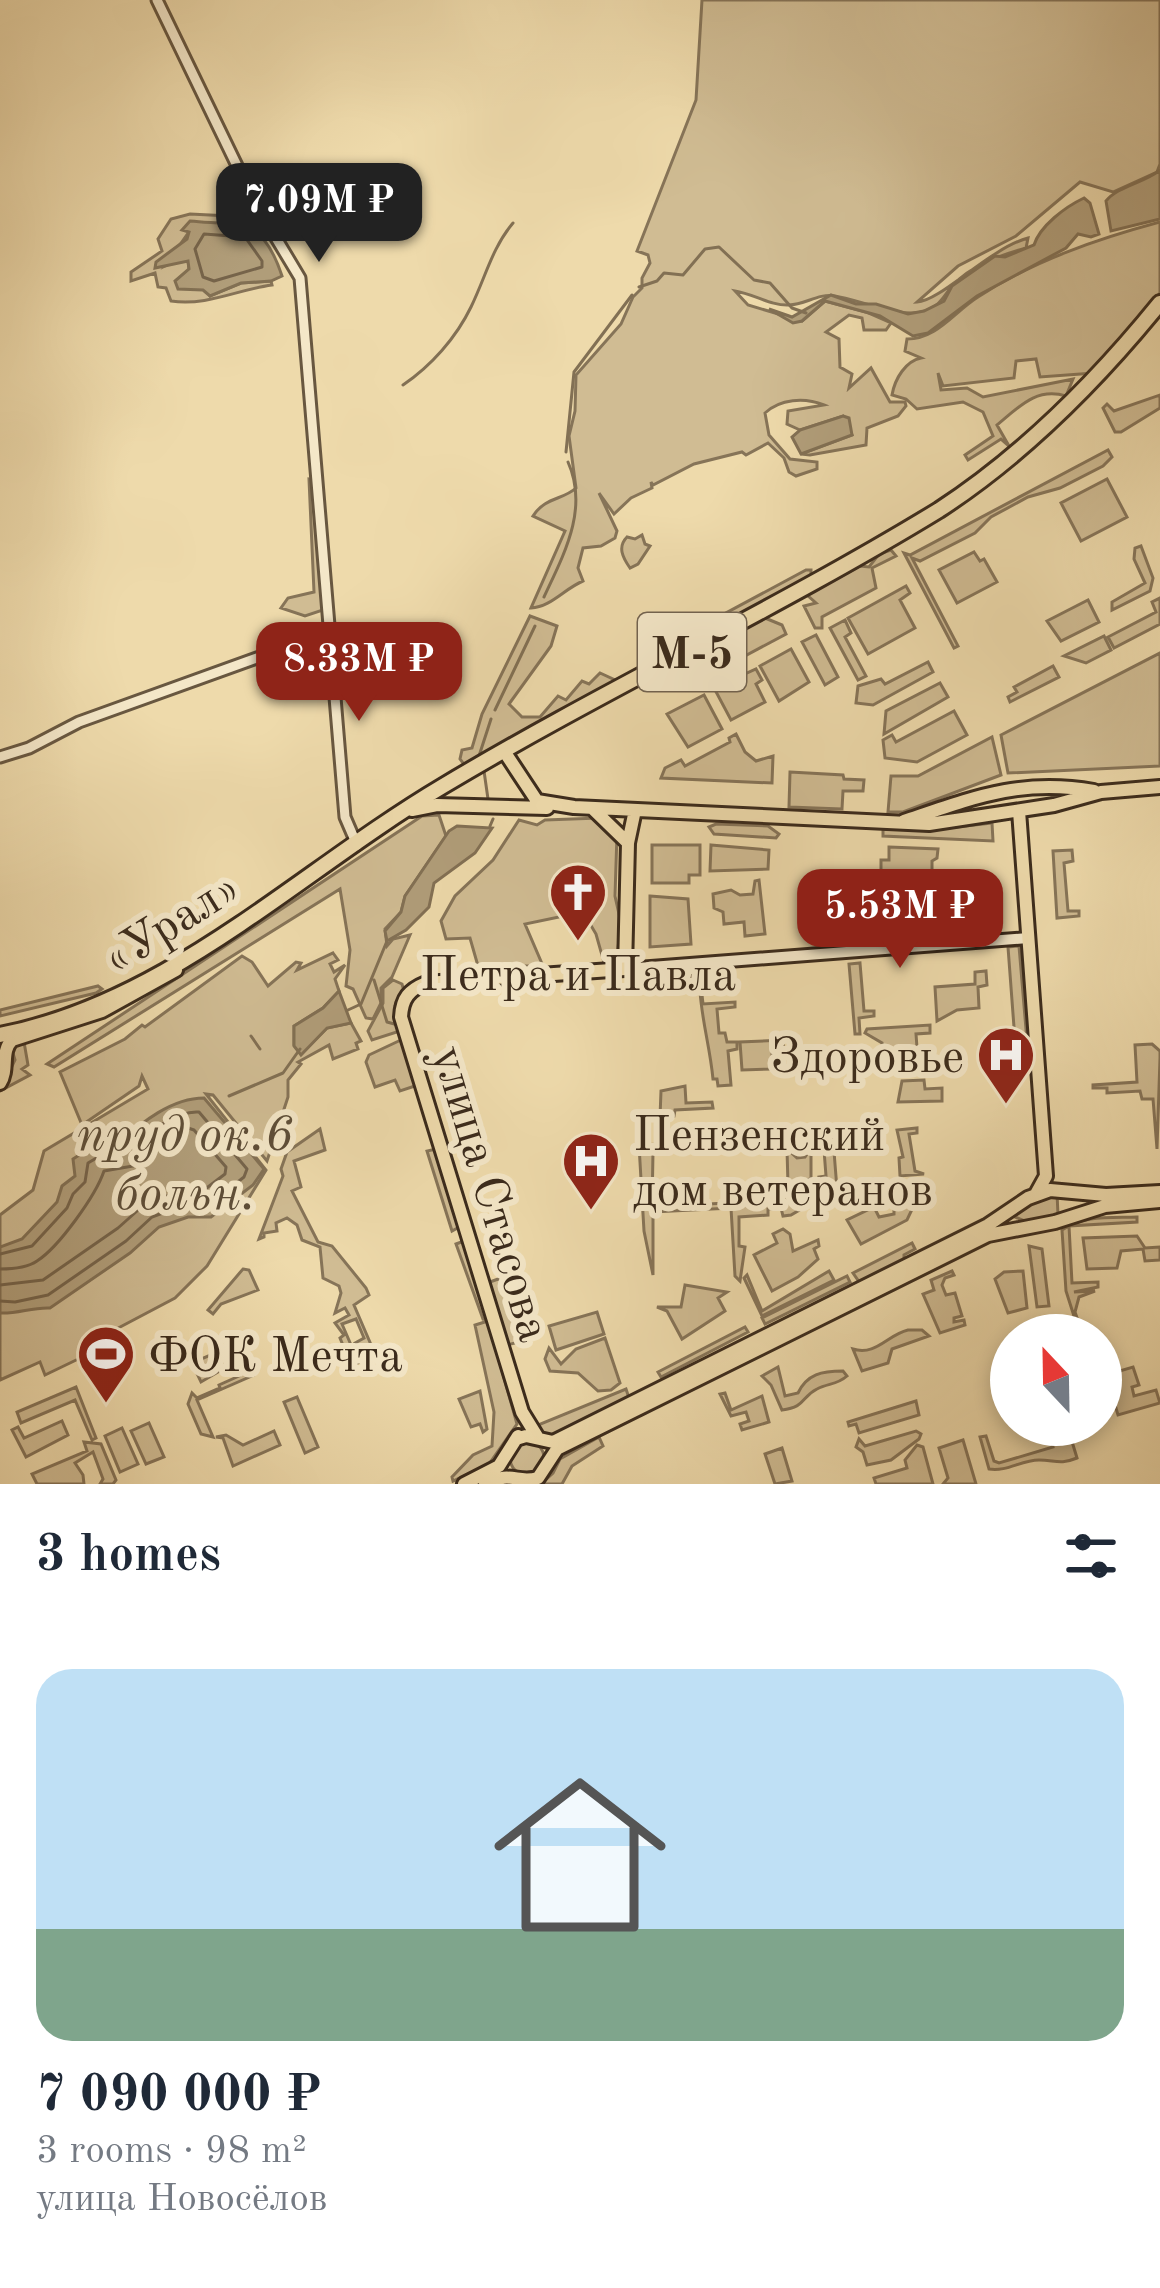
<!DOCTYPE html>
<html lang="en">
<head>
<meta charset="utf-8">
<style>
	:root { --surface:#fff; --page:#f2f2f3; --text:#1f2937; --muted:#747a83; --accent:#8f2418 }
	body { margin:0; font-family:"Old Standard TT",serif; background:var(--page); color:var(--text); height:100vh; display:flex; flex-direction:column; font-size:45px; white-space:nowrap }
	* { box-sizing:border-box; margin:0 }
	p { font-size:39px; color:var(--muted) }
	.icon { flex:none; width:66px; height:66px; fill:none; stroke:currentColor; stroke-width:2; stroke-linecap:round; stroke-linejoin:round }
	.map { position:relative; height:1484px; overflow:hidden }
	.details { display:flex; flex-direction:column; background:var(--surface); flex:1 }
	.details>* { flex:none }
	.needle { width:78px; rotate:338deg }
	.fabs { position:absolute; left:990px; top:1314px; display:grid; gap:24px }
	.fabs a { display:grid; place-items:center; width:132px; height:132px; border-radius:50%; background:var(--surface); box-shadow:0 6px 18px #0003; font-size:60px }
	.price { position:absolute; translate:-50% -102px; padding:0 27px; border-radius:24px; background:var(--accent); color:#fff; font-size:39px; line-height:78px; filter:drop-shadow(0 3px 6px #0008) }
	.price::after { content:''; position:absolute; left:50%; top:72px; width:36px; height:27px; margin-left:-18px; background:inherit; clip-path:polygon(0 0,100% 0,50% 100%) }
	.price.selected { background:#222; color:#fff }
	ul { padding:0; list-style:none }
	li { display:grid; align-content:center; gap:24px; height:636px; padding:0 36px }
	li span { display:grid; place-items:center; height:372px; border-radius:36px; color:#555 }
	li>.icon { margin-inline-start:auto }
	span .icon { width:216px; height:216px; fill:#fffc; stroke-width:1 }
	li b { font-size:51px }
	h2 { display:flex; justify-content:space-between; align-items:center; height:144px; padding:0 36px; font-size:51px }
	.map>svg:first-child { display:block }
</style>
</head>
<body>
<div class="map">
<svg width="1160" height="1484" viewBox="0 0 1160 1484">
	<rect width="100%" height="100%" fill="#eedaab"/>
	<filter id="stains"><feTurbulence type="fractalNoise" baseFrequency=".00167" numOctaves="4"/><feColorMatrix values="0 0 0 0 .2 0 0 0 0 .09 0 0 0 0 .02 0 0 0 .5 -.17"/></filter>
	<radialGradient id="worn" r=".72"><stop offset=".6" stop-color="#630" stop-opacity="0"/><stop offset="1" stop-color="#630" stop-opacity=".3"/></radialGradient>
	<path fill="#d0bc93" stroke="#867458" stroke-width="3" d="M702,0H1160V164L1157,172L1113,192L1080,182L1016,236L958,266L917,302C941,301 990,248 1028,238L1026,248C1001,255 971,265 952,286C943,297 941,305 925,311C903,319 859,300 835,296C818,293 805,305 789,305C771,306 754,294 735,291L748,305L802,321L825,301L866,312L891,323L886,330H864L862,318L849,315L826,332L839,339L840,367L852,374L849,388L871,368L890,402H905L906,406L898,416L867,428L866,445L810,455L801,454L852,435L843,416L800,430L787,424L788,411L824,405C804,397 780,399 765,413L769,435L790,459L817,462V469L796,476L789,472L784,458L768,443L746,455L742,452L694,464L653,485L651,482L652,488L631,498L614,514L599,493L617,531L615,538L601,546L583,548L578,568L583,581C564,589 551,607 531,608L565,531L533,516C545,497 563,500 576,488L569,436L575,411L576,375L621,324L633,297L642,288V278L650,263L648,255L637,251L696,100Z
		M190,214L249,217L259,232L247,224L189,232L165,266L180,259L188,261L189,269L210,296L241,283L271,281L272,285C236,290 208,306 171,301L166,288L158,287L155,273L131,281V272L162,251L158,239L171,219Z
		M1160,222V293L1094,373L1040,377L1036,359L1016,361L1014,378L943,386L938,373L941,390L967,388L983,397L1073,379L1066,396C1036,387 1019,407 997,425L1009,446L1001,439L968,460L965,455L993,436L983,412L963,402L917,409L906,399L892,395C895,378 906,361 921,358L905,351L907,339C937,339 954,312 978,297C1033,261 1097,239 1160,222Z
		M1160,395V408L1121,432H1115L1103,408L1107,404L1114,411Z
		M1108,450L1112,457L1103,466L1060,488L1028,497L991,517L975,533L920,561L912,558L958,646L954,648L904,553L910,555Z
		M309,479L315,480L323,610L305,616L281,608L288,598L314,592Z
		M1107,479L1127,517L1081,541L1061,503Z
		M642,535L645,544L650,546L638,564L630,568C623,558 617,547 627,537L635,539Z
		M1141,546L1153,578L1150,591L1112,610V602L1145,583L1134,559L1135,548Z
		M891,550L896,556L872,568L876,588L822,617V628H815L804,606L816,603L807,595L860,566L869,567L879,554Z
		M974,552L980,561L984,559L997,582L957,603L939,570Z
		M806,570H811V578L689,644L685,642V635Z
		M906,586L910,593L900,600L915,628L868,654L848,618Z
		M1160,598V624L1114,648L1108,637L1156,612L1152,602Z
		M1088,600L1099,622L1061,641L1047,621Z
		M530,616L557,626L551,646L509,704L522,717H540L558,696L566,700L582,681L589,684L600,673L615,680V686L466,767L460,759L462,750L472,748L482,714Z
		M765,618L782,625L786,634L730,664L718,654L696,663L713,645Z
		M845,620L851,633L845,637L866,676L858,680L830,628Z
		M816,635L838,677L825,685L802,642Z
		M1104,636L1111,650L1086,663L1064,656Z
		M791,649L809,682L779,701L760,666Z
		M1160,653V766L1008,773L1001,735Z
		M928,662L933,672L873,705L856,703L858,686L881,679L885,684Z
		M1053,666L1059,677L1010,702L1008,697L1017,692L1014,687Z
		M756,669L762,680L756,684L765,702L731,720L714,688Z
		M940,683L948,697L884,734L886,711Z
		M704,695L722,729L688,747L667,714Z
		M954,711L967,735L917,762L885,758L883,740L892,735L896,742Z
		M736,734L745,752L756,761L773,756L772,783L661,778L665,768L681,760L685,766L730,742L729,738Z
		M992,737L1001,775L903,812H888L891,776H918Z
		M790,772L843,775L844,779L864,780L863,791H843L842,809L789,807Z
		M439,815L446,836L405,896L401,912L385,929L387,946L393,939L410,935L392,977L381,988V1003L373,1019L366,1018L353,989L346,986L350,950L340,889L54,1067L47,1064L422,816Z
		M599,818L617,834L615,896L621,923L616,965L605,966L596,934L583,912L525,924L543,966H478L470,938L446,939L441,921L455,896L493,860L519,820L537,825L545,820Z
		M992,823L993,841L883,836V829L930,830Z
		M716,824L768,826L779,834L776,838L714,834L709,827Z
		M652,845H700V875H689V883H652Z
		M711,845L769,850L768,869L710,871Z
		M889,847L938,849L937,858L932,861V872L881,874V860H889Z
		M1072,850L1073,861L1064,863L1068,911H1079V916L1057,918L1053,851Z
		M977,879L979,920L950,922L947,881Z
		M759,880L765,934L745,936L744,922L724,924L723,912L714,908L713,894L731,890L740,895L753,894L755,881Z
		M650,896L688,899L691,944L650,947Z
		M1019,946L1028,1053L1016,1054L1008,947Z
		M333,953L338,960L330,964L334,972L345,965L335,979L339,991L323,1008L294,1026V1045L301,1054L327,1028L351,1023L361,1041L356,1043L358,1049L333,1059L329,1045L298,1062L301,1064L288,1080V1097L267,1161L213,1095L206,1094L266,1170L207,1266L175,1298L105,1335L99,1349L45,1375L40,1362L0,1380V1215L33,1190L44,1151L148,1089L142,1076L139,1086L82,1125L60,1072L125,1039L142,1025L145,1027L242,956L252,962L268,986L296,962L301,963L297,970Z
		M860,963L864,1011H874V1016L859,1018L860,1034H855L849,964Z
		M986,971L987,985L978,987L979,1008L957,1010L937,1021L935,987L975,984V972Z
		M697,972L698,980H705L701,986L703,1004L735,1002V1007L717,1009L719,1033H725L727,1042H737V1049L728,1051L731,1085L718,1086L717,1079H713C710,1047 702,1022 700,991H687V987L692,986L691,973Z
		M393,980L402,984L404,991L395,1006L400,1031L372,1040L368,1031L383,1003V988Z
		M98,986L102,989L96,993L0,1016V1010Z
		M930,1025V1033L916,1034L918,1061L883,1063L882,1043L865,1033L867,1029Z
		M403,1039L418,1085L400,1091L395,1080L375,1087L366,1062L369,1055Z
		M783,1040L784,1065H779L778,1044H772V1069L742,1070L740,1042Z
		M24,1042L28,1065L22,1069L30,1075L0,1091L15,1060L11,1047Z
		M1152,1044L1160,1051V1058L1157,1149L1153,1099H1142L1140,1091L1107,1093V1088H1093V1085L1137,1082L1135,1045Z
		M924,1080L925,1089L942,1088V1101L898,1102L902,1081Z
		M685,1086L686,1103L712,1102L713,1108L675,1110L674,1116L660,1117L661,1091Z
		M917,1128V1133L909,1134L915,1171L924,1174L900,1176L899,1158L903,1157L897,1130Z
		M320,1129L325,1150L294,1161L301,1187L292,1191L318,1242L332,1246L366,1288L369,1295L354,1305L375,1354L356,1364L354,1359L365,1351L363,1347L358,1349L355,1343L364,1338L356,1319L342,1324L354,1352L347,1355L340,1338L344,1335L335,1323L349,1315L345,1308L335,1313L341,1293L339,1286L323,1278L320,1247L302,1240L297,1225L287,1218L276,1223L277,1231L264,1233V1237L259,1239L283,1176L281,1169L287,1152Z
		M833,1139L837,1189L898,1184V1190L884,1191L885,1200H877L872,1191L842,1205L840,1201L824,1200L819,1177L826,1176L824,1150Z
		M661,1144V1150L653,1152L652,1208L698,1203V1184H706L708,1204L820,1198L791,1215L783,1216L781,1208L768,1209V1215L739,1217V1246L745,1247L740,1281L735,1276L731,1208L653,1212V1275L644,1231L639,1145Z
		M811,1148V1179L804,1180V1185H788L787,1149L797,1158L805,1157Z
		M436,1149L461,1226L452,1231L427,1151Z
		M1057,1193L1058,1215L1027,1222L1015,1217L1020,1206Z
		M915,1203L907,1220L861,1244L847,1220L874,1207L879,1217L894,1214V1207Z
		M1137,1217V1222L1069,1226L1072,1283L1098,1282V1287L1074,1292L1095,1291L1079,1297L1075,1312L1083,1335H1080L1066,1291L1062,1230C1083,1215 1111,1218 1137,1217Z
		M783,1229L790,1234L793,1251L818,1240L819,1246L814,1249L818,1259L798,1277L772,1291L754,1255L777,1243L773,1234Z
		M1137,1236L1145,1248L1160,1247V1260L1145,1261L1143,1249L1121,1251L1117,1268L1087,1269L1083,1238Z
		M464,1241L488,1318L483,1319L456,1244Z
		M912,1243L915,1249L904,1255V1261L860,1283L853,1273Z
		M1029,1246L1042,1249L1049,1306L1037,1307Z
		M243,1269L249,1270L258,1290L221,1304L213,1314L208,1310Z
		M829,1271L834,1280L762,1316L744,1278L747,1275L762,1311Z
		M952,1271L954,1275L945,1278L942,1285L946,1295L955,1293L962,1316L954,1318V1322L964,1320L965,1325L940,1333L923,1294L934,1290L931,1280Z
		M1023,1271L1027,1308L1008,1313L995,1279L1004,1272Z
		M847,1276L850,1282L765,1324L762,1318Z
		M501,1278L519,1342L507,1345L487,1283Z
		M685,1285L727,1292L718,1298L725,1311L682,1339L667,1311L657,1307H681Z
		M597,1312L604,1334L556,1350L549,1326Z
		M488,1321L517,1424L489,1464L453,1481L452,1477L473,1455L492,1446L494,1412L475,1325Z
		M745,1327L748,1332L661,1377L658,1372Z
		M908,1330H922L929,1336L892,1349L888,1363L862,1371L853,1349C876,1356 887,1335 908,1330Z
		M228,1332L242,1358L201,1382L192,1363L231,1346L225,1333Z
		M605,1338L620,1383L611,1390L598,1391L578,1373L550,1371L545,1359L549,1348L561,1364L576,1349Z
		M248,1360L254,1375L197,1400L213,1437L201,1434L188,1404L192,1393L197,1398L220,1388L219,1385L239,1376L236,1366Z
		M778,1367L785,1396L798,1393C807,1374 822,1371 843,1371L847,1376C837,1385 828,1383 817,1389C801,1397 806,1407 782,1410L771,1385L762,1376Z
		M1133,1367L1139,1385L1132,1387L1134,1396L1156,1390L1160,1403L1118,1415L1106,1375Z
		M76,1387L96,1438L92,1440L75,1400L21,1423L17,1412Z
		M626,1389L629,1398L550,1439L533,1427Z
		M480,1391L487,1429L483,1432L480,1424L471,1427L459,1399Z
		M725,1393L731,1410L762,1396L769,1422L742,1430L740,1424L749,1421L746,1412L731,1416L720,1394Z
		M297,1397L318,1447L305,1453L284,1402Z
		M916,1401L919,1415L859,1433L856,1424L849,1426L848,1422Z
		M62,1421L68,1435L26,1457L12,1430L18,1427L24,1438Z
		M149,1423L164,1457L146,1464L131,1431Z
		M1047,1425H1067L1077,1458C1060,1465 1055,1460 1039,1460C1021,1460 1007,1472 989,1469L980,1437L986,1436L994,1461L999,1463L1053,1447Z
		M122,1428L138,1464L120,1472L105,1436Z
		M274,1431L280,1445L233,1466L223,1438L216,1437L226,1435L243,1445Z
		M916,1431L921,1434L919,1439L891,1460L867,1465L863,1452L856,1447L859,1439L865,1446Z
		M599,1437L603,1446L572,1466L562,1484H541L553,1473L560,1459Z
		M963,1440L976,1484H943L948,1478L939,1448Z
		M510 1458a17 17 0 1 1 34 0a17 17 0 1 1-34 0Z
		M84,1442L101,1444L116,1480L113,1484H100L103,1479L93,1452L75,1463L83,1475L84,1484H37L32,1474L87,1451Z
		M917,1445L923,1447L933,1484H876L874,1478L907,1468L905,1460Z
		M782,1448L792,1481L775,1484L765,1454Z"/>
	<path fill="#b19e7a" stroke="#827054" stroke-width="3" d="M1160,170V219L1111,231L1106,201C1118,186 1144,183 1160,170Z
		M1084,198L1090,203L1099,234L1091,237L1078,234L1066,248L977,296L928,333L913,336L880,316L825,301L802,321L793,323L769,309L792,317L831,295L856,304H876L908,314L924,311L944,301L952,286L995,256L1005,257L1034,245C1040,226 1065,207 1084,198Z
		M190,221C243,226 263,218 282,276L271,281L241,283L210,296L203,290L178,289L175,281L189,269L188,261L155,268L156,262L187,239L189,232L182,230Z
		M843,416L849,418L852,435L801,454L792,437L800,430Z
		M457,826L492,828L475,853L434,883L429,907L406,930L387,941L385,931L401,912L405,896L449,831Z
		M339,991L351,1023L327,1028L301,1055L294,1046V1026L323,1008Z
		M204,1098L264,1169L253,1185L211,1217H188L159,1227L130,1253L50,1308C32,1307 18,1314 0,1313V1247L22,1239L57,1202L62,1186L75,1176L73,1159L103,1140L119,1143C142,1122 172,1098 204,1098Z"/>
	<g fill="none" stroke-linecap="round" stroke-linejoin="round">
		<path stroke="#76644b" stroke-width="3" d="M204,234L245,237L262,261V267L214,281L203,277L195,249Z
			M0,1254L32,1246L67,1208L73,1194L85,1182L88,1163L105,1153H125C145,1137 173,1110 199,1112L247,1169L244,1177L209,1205H184L152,1217L126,1241L48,1295L15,1302L0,1301
			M0,1269C12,1269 27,1268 37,1261C59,1247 96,1195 104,1171L133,1166L155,1147L188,1128L194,1130L226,1167L225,1174L204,1190L181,1191L146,1203L118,1228L43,1280L0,1285"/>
		<path stroke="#827054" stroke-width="3" d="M241,200L247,224
			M639,287L657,281L664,273L683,275L705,249L719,247L754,280L770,283L792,308L806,313
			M403,385C431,366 456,338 471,307C486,276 492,248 513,223
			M566,452L574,372L632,295
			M544,597C564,554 589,509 568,462
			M495,710L535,626
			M478,759L491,719
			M484,771L488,799
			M490,826L493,819
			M374,980L387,1022L398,1025
			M348,1010L361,1004L387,941
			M251,1036L260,1049
			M229,1096L283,1073L300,1049"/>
		<g stroke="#685740" stroke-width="15">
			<path id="tertiary" d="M157,0L255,203L300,278L345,817L357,845
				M0,757L29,748L79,722L329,632"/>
		</g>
		<g stroke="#3b2b1c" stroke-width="16">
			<path id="secondary" d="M625,969L1028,938"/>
		</g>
		<g stroke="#3b2b1c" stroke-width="18">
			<path id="primary" d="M504,751L537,801L574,807L929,824L1054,805L1101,792L1160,787
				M593,809L628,843
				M412,810L437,805L547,808
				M1019,811L1046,1176L1036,1194
				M904,821C972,798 1021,778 1094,791
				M0,1083C9,1069 0,1052 12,1040L102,1011L176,970
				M538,1438L522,1412L401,1017C402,998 409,990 426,983L625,969L628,843L635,810
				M516,1439L526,1436L553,1442L988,1225L1028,1198L1050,1190L1106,1195L1160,1192
				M464,1484L499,1466L518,1436
				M485,1484C512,1470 516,1484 538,1478L557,1449L988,1235L1055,1222L1105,1206L1160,1201"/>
		</g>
		<g stroke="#3b2b1c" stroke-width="20">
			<path id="trunk" d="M0,1035C170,1002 298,872 443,786C605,689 777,609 939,510C1025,454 1096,382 1160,303"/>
		</g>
		<use href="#tertiary" stroke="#f4e7c8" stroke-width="9"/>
		<use href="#secondary" stroke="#f4e7c8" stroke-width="10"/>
		<use href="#primary" stroke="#eedaab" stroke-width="12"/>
		<use href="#trunk" stroke="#eedaab" stroke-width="14"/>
	</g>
	<defs>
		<g id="church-pin" transform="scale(3)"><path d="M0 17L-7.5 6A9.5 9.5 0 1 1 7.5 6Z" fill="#8f2418" stroke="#f4e7c8"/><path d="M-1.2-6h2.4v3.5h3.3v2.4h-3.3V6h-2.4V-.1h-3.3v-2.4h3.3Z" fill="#fff"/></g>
		<g id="hospital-pin" transform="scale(3)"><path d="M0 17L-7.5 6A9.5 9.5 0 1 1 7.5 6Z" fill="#8f2418" stroke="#f4e7c8"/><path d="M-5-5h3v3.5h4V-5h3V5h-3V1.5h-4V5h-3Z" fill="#fff"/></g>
		<g id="stadium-pin" transform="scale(3)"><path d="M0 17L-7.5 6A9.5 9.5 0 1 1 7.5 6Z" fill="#8f2418" stroke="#f4e7c8"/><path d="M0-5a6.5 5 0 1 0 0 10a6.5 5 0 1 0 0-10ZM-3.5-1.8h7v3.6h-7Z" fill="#fff"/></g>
	</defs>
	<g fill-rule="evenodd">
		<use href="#church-pin" x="578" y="892"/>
		<use href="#hospital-pin" x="1006" y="1055"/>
		<use href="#hospital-pin" x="591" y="1161"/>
		<use href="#stadium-pin" x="106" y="1354"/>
	</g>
	<g text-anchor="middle" stroke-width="12" stroke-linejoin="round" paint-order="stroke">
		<rect fill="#f4e7c8" stroke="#726350" stroke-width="3" x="638" y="613" width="108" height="78" rx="9"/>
		<g font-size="45" font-weight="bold" fill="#3b2b1c">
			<text x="692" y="668">М-5</text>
		</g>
		<g font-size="48" fill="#3b2b1c" stroke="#f4e7c8">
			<text transform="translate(170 921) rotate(-32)" y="17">«Урал»</text>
			<text transform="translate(493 1193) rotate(73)" y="17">улица Стасова</text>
		</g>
		<g font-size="48" fill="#3b2b1c" stroke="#f4e7c8" text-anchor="start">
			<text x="578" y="990" text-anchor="middle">Петра и Павла</text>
			<text x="964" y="1072" text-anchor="end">Здоровье</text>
			<text x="633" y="1150">Пензенский<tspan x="633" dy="55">дом ветеранов</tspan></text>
			<text x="148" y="1371">ФОК Мечта</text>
		</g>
		<g font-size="51" font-style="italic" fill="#5e4e38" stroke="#f4e7c8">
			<text x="185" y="1150">пруд ок.6<tspan x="185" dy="59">больн.</tspan></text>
		</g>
	</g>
	<rect width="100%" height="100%" filter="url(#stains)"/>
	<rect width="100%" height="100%" fill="url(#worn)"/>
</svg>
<div class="fabs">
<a><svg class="needle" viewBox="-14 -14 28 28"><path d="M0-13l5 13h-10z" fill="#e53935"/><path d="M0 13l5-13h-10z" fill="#747a83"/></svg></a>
</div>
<b class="price selected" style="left:319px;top:265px">7.09M ₽</b>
<b class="price" style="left:359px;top:724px">8.33M ₽</b>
<b class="price" style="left:900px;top:971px">5.53M ₽</b>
</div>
<section class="details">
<h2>3 homes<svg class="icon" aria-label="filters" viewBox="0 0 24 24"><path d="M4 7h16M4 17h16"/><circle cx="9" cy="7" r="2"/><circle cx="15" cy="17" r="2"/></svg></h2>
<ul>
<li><span style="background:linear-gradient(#bfe0f5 70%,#7fa58c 0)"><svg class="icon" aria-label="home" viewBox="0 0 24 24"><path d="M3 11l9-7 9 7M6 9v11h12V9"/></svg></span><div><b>7 090 000 ₽</b><p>3 rooms · 98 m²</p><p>улица Новосёлов</p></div></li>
</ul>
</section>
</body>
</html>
